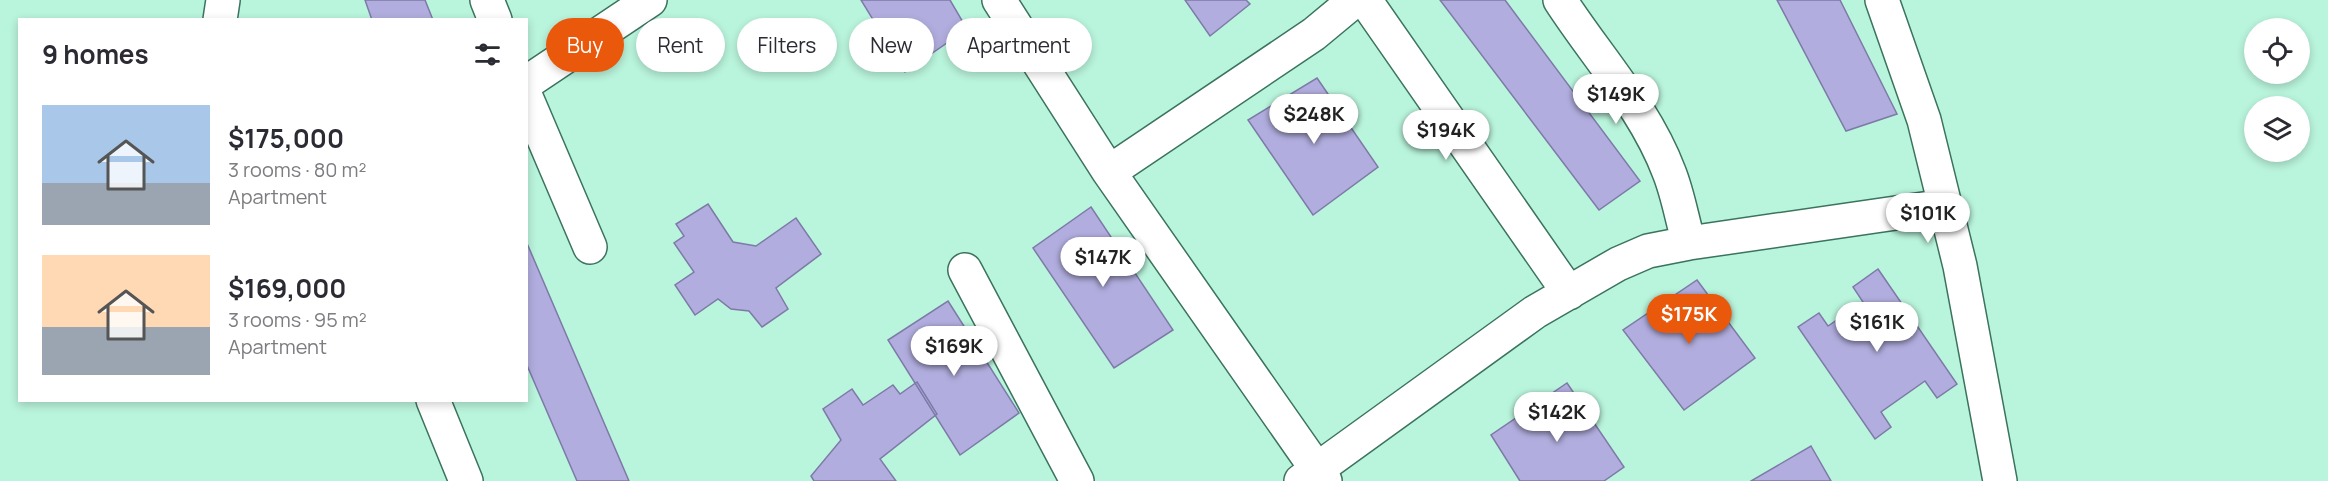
<!DOCTYPE html>
<html lang="en">
<head>
<meta charset="utf-8">
<style>
	:root { --surface:#fff; --page:#f7f7f7; --text:#2b2b33; --muted:#7c7c81; --accent:#ea580c }
	body { margin:0; font-family:Manrope,sans-serif; background:var(--page); color:var(--text); height:100vh; display:flex; flex-direction:column; font-size:22px; white-space:nowrap }
	* { box-sizing:border-box; margin:0 }
	p { font-size:20px; color:var(--muted) }
	.icon { flex:none; width:33px; height:33px; fill:none; stroke:currentColor; stroke-width:2; stroke-linecap:round; stroke-linejoin:round }
	.map { position:relative; flex:1; overflow:hidden }
	.details { position:absolute; left:18px; top:18px; width:510px; height:384px; display:flex; flex-direction:column; background:var(--surface); border-radius:0px; box-shadow:0 3px 9px #0003 }
	.details>* { flex:none }
	.banner { position:absolute; left:546px; top:18px; width:570px; height:54px; display:flex; gap:12px }
	.tools { position:absolute; left:2244px; top:18px; display:grid; gap:12px }
	.tools a { display:grid; place-items:center; width:66px; height:66px; border-radius:50%; background:var(--surface); box-shadow:0 3px 9px #0003; font-size:30px }
	.price { position:absolute; translate:-50% -51px; padding:0 14px; border-radius:21px; background:#fff; color:#222; font-size:20px; line-height:39px; filter:drop-shadow(0 2px 3px #0008) }
	.price::after { content:''; position:absolute; left:50%; top:36px; width:18px; height:14px; margin-left:-9px; background:inherit; clip-path:polygon(0 0,100% 0,50% 100%) }
	.price.on { background:var(--accent); color:#fff }
	ul { padding:0; list-style:none }
	li { display:flex; align-items:center; gap:18px; height:150px; padding:0 24px }
	li span { display:grid; place-items:center; flex:none; width:168px; height:120px; border-radius:0px; color:#555 }
	li>.icon { margin-inline-start:auto }
	span .icon { width:72px; height:72px; fill:#fffc; stroke-width:1 }
	li b { font-size:26px }
	h2 { display:flex; justify-content:space-between; align-items:center; height:72px; padding:0 24px; font-size:26px }
	.chip { padding:0 21px; border-radius:27px; background:var(--surface); box-shadow:0 3px 9px #0003; font-size:21px; line-height:54px }
	.chip.on { background:var(--accent); color:#fff }
	.map>svg:first-child { display:block }
</style>
</head>
<body>
<div class="map">
<svg width="2328" height="481" viewBox="0 0 2328 481">
	<rect width="100%" height="100%" fill="#b9f4dc"/>
	<path fill="#b1adde" stroke="#7d7aa7" stroke-width="1.5" d="M365,0H425L433,20H372Z
		M861,0H950L967,29L905,72Z
		M1185,0H1246L1250,4L1210,36Z
		M1440,0H1505L1640,181L1599,210Z
		M1777,0H1840L1897,114L1846,131Z
		M1317,78L1378,167L1313,215L1248,120Z
		M708,204L733,242L756,246L796,218L821,254L776,288L788,309L762,327L749,311L731,309L718,299L695,315L675,285L694,272L674,243L684,236L676,224Z
		M1091,207L1173,330L1114,368L1033,248Z
		M526,241L629,481H577L526,363Z
		M1878,269L1957,384L1937,398L1925,381L1881,412L1891,427L1875,439L1798,327L1819,313L1828,326L1863,302L1853,287Z
		M1697,280L1755,358L1684,410L1623,330Z
		M948,301L1019,413L960,455L888,340Z
		M917,382L937,414L880,459L896,481H814L811,476L841,440L823,409L852,389L863,405L893,385L900,394Z
		M1567,383L1624,467L1604,481H1520L1491,435Z
		M1811,446L1831,481H1751Z"/>
	<g fill="none" stroke-linecap="round" stroke-linejoin="round">
		<g stroke="#3b735e" stroke-width="36">
			<path id="minor" d="M487,0L495,20
				M999,0L1109,172L1325,481
				M1365,0L1569,293
				M1560,0C1596,56 1645,108 1669,172C1678,194 1682,220 1689,243
				M1882,0L1924,120L1960,266L2000,481
				M220,20L223,0
				M526,83L650,0
				M526,97L590,247
				M1109,172L1314,34L1355,0
				M965,270L1077,481
				M433,400L466,481
				M1301,481L1535,312L1618,264L1648,251L1689,243L1944,206"/>
		</g>
		<use href="#minor" stroke="#fff" stroke-width="33"/>
	</g>
</svg>
<div class="tools">
<a><svg class="icon" aria-label="locate" viewBox="0 0 24 24"><circle cx="12" cy="12" r="6"/><path d="M12 2v4M12 18v4M2 12h4M18 12h4"/></svg></a>
<a><svg class="icon" aria-label="layers" viewBox="0 0 24 24"><path d="M12 4l9 5-9 5-9-5zM3 14l9 5 9-5"/></svg></a>
</div>
<b class="price" style="left:1616px;top:125px">$149K</b>
<b class="price" style="left:1314px;top:145px">$248K</b>
<b class="price" style="left:1446px;top:161px">$194K</b>
<b class="price" style="left:1928px;top:244px">$101K</b>
<b class="price" style="left:1103px;top:288px">$147K</b>
<b class="price on" style="left:1689px;top:345px">$175K</b>
<b class="price" style="left:1877px;top:353px">$161K</b>
<b class="price" style="left:954px;top:377px">$169K</b>
<b class="price" style="left:1557px;top:443px">$142K</b>
<div class="banner">
<a class="chip on">Buy</a>
<a class="chip">Rent</a>
<a class="chip">Filters</a>
<a class="chip">New</a>
<a class="chip">Apartment</a>
</div>
<section class="details">
<h2>9 homes<svg class="icon" aria-label="filters" viewBox="0 0 24 24"><path d="M4 7h16M4 17h16"/><circle cx="9" cy="7" r="2"/><circle cx="15" cy="17" r="2"/></svg></h2>
<ul>
<li><span style="background:linear-gradient(#a9c7e8 65%,#9aa5b1 0)"><svg class="icon" aria-label="home" viewBox="0 0 24 24"><path d="M3 11l9-7 9 7M6 9v11h12V9"/></svg></span><div><b>$175,000</b><p>3 rooms · 80 m²</p><p>Apartment</p></div></li>
<li><span style="background:linear-gradient(#ffd9b3 60%,#9aa5b1 0)"><svg class="icon" aria-label="home" viewBox="0 0 24 24"><path d="M3 11l9-7 9 7M6 9v11h12V9"/></svg></span><div><b>$169,000</b><p>3 rooms · 95 m²</p><p>Apartment</p></div></li>
</ul>
</section>
</div>
</body>
</html>
